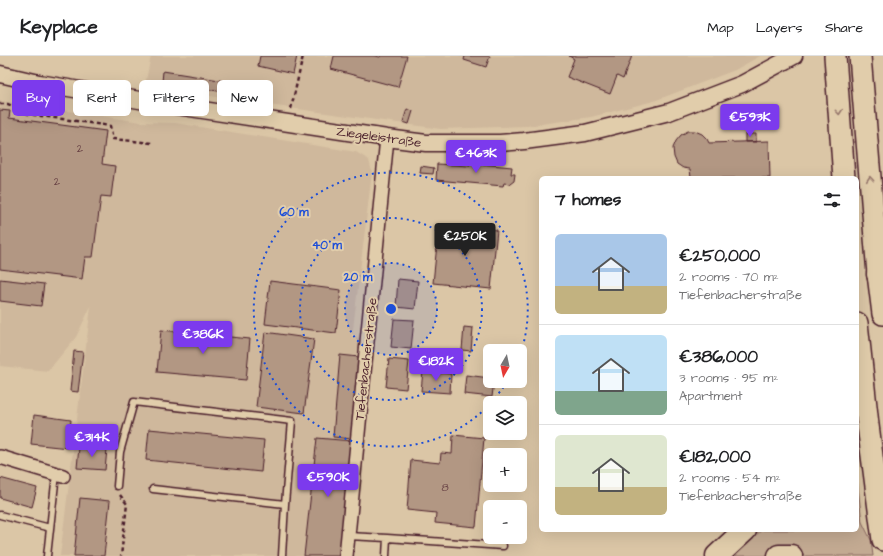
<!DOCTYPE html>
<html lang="en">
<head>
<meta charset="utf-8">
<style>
	:root { --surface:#fff; --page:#f2f2f2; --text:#202124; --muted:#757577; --line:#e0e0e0; --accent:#7c3aed }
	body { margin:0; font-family:"Architects Daughter",sans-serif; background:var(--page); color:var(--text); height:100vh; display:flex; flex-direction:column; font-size:15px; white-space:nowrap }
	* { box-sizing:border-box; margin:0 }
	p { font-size:13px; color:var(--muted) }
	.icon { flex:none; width:22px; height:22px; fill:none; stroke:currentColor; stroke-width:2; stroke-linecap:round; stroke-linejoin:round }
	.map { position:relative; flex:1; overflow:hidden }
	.drawer { position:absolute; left:539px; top:120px; width:320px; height:356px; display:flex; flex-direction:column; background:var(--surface); border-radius:6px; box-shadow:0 4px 16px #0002 }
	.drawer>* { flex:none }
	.top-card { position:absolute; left:12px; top:24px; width:380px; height:36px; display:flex; gap:8px }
	.needle { width:26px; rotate:189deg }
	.fabs { position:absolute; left:483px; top:288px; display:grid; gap:8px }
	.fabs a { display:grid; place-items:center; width:44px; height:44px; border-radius:6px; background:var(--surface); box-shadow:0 4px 16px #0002; font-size:20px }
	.price { position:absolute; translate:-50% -34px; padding:0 9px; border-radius:4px; background:var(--accent); color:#fff; font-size:13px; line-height:26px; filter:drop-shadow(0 1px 2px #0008) }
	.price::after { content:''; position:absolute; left:50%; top:24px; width:12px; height:9px; margin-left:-6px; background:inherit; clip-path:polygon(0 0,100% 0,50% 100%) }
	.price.active { background:#222; color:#fff }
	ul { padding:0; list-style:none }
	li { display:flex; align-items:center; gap:12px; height:100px; padding:0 16px }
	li+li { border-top:1px solid var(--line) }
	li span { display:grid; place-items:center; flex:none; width:112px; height:80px; border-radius:6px; color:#555 }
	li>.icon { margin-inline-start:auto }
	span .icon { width:48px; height:48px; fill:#fffc; stroke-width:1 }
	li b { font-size:17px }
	h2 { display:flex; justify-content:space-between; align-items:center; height:48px; padding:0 16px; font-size:17px }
	.pill { padding:0 14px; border-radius:6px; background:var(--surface); box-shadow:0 4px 16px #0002; font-size:14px; line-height:36px }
	.pill.active { background:var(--accent); color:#fff }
	header { display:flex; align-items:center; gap:24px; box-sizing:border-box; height:56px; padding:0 20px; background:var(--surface); border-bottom:1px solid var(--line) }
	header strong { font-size:19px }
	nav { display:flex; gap:22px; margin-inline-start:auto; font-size:14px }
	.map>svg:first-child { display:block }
</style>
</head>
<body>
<header>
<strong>Keyplace</strong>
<nav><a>Map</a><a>Layers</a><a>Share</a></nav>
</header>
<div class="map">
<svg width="883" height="500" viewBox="0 0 883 500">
	<rect width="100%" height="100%" fill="#dbc6a6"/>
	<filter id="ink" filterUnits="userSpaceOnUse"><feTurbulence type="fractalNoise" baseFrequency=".025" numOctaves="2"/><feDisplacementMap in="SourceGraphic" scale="8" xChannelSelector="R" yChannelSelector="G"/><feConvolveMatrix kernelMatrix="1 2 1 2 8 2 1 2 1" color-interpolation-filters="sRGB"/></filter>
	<g filter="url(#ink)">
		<path fill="#cfb89c" d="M151,0H760L735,14L654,45L591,61L527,70L441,73L240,45L145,29Z
			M0,45L141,66L175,67L356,96L369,104L372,116L352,281L363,282L340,500H60L91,250L76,281L48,315L0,310Z"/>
		<path fill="#c3aa92" stroke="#86645e" d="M857,422L862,466L871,484L873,500H731L762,474H857Z"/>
		<path fill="#b29783" stroke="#4a1f2b" d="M260,0H297L293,18L258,10Z
			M334,0H375L380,1L381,0H407L398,31L331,13Z
			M465,0H490L486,11L464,4Z
			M569,0H632L623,23L617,20L610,38L567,21L574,3Z
			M163,15L238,27L236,38L162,26Z
			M407,53L413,55L409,68L403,66Z
			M0,54L10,55L9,62L106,75L102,108L115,110L111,141L101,140L93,201H85L82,223L0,213Z
			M688,75H695L702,78L707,83L709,87L769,85L770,122H691L690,113L683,112L677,108L674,101L673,92L676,85L681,79Z
			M745,78H756V86H745Z
			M470,107L512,111L511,118H515L514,125L510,128L504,127L503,130L436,124L437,108L469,110Z
			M421,110L434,112L433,118L420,117Z
			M439,169L497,174L491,233L433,227Z
			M0,223L44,228L41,250L0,245Z
			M398,223L418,225L415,253L396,251Z
			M270,225L341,234L336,277L265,268Z
			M394,263L414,264L411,293L391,291Z
			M464,271L473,272L471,295L462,294Z
			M161,274L250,283L246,324L157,316Z
			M265,276L314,283L304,357L256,351Z
			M74,295L83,296L78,336L70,335Z
			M340,299L359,301L352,383L333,381Z
			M389,303L409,305L406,333L386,331Z
			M423,315L451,318L450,337L421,335Z
			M466,319L490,322V325H494L492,341L464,338Z
			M34,359L71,364L68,392L31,388Z
			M108,371H113L112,382H108Z
			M149,373L264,384L261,416L146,404Z
			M453,379L484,382L476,471L435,467L436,457L407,454L411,404L440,407L441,397L452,398Z
			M317,382L352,385L340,500H304Z
			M79,391L107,393L105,414L77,412Z
			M0,422L37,432L32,451L0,442Z
			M80,442L110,445L104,500H74Z"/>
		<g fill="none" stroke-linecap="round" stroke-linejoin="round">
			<g stroke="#4a1f2b" stroke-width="9">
				<path id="service" d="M117,430L120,396L134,346L292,365L285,448L153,433
					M0,459L50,472
					M348,480L387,482L386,500
					M387,482L503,490
					M47,500L56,418
					M282,500L285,448"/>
			</g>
			<g stroke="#4a1f2b" stroke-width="16">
				<path id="minor" d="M0,401L63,420
					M346,500L387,82"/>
			</g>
			<g stroke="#4a1f2b" stroke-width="19">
				<path id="tertiary" d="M0,18L39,27L157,47L387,82L426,87H500L524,85L585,77L669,56L742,28L794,0"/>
			</g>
			<g stroke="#4a1f2b" stroke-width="24">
				<path id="trunk" d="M835,0L844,122
					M860,0L878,218L883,258
					M857,267L868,369L883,484"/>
			</g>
			<g stroke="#4a1f2b" stroke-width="25">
				<path id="motorway" d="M878,218L883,235
					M717,500L745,474
					M779,500H791"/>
			</g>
			<path stroke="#4a1f2b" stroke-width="2.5" stroke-dasharray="4 3" stroke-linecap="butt" d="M0,48H8L28,58L110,70L113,83L152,87
				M291,53L303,0
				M120,439L127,448L121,500"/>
			<use href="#service" stroke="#e1cdab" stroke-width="6"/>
			<use href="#minor" stroke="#e1cdab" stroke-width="13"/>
			<use href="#tertiary" stroke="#e1cdab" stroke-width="16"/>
			<use href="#trunk" stroke="#e1cdab" stroke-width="21"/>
			<use href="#motorway" stroke="#e1cdab" stroke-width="22"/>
		</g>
		<defs><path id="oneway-chevron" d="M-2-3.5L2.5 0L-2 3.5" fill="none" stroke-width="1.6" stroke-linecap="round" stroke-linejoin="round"/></defs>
		<g stroke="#96766b">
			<use href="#oneway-chevron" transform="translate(839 56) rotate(85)"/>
			<use href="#oneway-chevron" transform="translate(870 123) rotate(-95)"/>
		</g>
	</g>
	<circle cx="391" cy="253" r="46" fill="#1d4ed8" fill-opacity=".12"/>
	<g fill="none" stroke="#1d4ed8" stroke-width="2" stroke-dasharray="2 4">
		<circle cx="391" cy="253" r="46"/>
		<circle cx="391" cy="253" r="91"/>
		<path d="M507 326A137 137 0 0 1 491 346M490 348A137 137 0 1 1 520 299"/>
	</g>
	<g text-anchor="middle" stroke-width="4" stroke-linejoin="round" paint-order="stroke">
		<g font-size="11" fill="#643d41">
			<text x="80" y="96">2</text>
			<text x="57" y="129">2</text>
			<text x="445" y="435">8</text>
		</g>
		<g font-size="13" fill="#4a1f2b" stroke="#e1cdab">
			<text transform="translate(379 80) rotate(8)" y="5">Ziegeleistraße</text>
			<text transform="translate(365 303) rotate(-84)" y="5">Tiefenbacherstraße</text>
		</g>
	</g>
	<circle cx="391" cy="253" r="6" fill="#1d4ed8" stroke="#e1cdab" stroke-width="2"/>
	<g font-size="12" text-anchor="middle" font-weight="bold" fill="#1d4ed8" stroke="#e1cdab" stroke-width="4" stroke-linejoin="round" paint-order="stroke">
		<text x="294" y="160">60 m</text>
		<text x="327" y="193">40 m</text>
		<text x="358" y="225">20 m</text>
	</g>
</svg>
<div class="fabs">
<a><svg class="needle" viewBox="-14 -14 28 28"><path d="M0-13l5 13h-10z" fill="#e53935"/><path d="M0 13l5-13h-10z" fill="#757577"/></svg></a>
<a><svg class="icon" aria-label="layers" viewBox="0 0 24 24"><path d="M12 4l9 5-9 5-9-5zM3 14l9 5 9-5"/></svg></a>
<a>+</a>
<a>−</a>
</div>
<b class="price" style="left:750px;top:82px">€593K</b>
<b class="price" style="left:476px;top:118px">€463K</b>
<b class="price active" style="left:465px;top:201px">€250K</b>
<b class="price" style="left:203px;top:299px">€386K</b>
<b class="price" style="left:436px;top:326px">€182K</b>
<b class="price" style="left:92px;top:402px">€314K</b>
<b class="price" style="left:328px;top:442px">€590K</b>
<div class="top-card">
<a class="pill active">Buy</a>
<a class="pill">Rent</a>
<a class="pill">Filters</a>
<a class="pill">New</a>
</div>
<section class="drawer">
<h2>7 homes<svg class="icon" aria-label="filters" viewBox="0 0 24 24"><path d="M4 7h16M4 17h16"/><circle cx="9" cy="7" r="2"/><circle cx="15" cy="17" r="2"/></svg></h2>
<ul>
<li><span style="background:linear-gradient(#a9c7e8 65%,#c2b280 0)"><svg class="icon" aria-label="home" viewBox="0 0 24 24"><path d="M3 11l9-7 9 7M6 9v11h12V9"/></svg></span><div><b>€250,000</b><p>2 rooms · 70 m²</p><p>Tiefenbacherstraße</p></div></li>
<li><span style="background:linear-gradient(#bfe0f5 70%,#7fa58c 0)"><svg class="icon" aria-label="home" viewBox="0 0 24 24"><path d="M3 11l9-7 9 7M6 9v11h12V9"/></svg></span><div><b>€386,000</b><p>3 rooms · 95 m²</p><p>Apartment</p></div></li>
<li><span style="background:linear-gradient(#dfe7d0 65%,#c2b280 0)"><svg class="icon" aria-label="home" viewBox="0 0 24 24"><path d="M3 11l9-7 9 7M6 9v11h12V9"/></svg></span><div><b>€182,000</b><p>2 rooms · 54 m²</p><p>Tiefenbacherstraße</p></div></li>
</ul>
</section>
</div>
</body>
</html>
